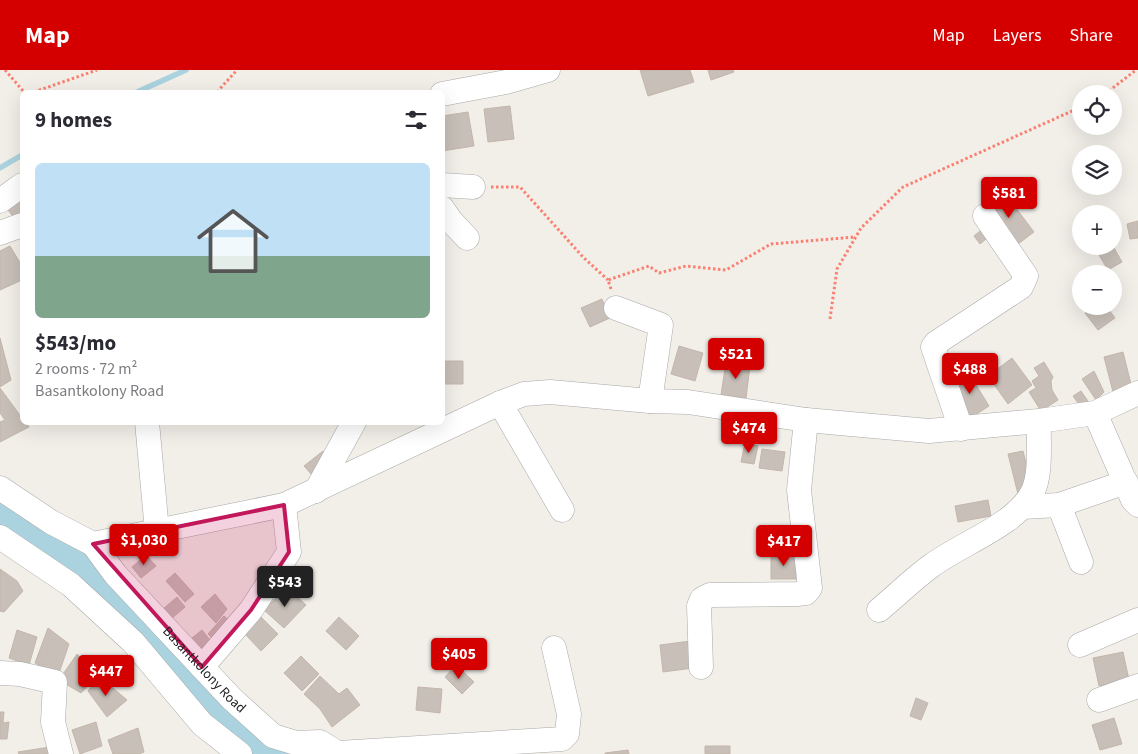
<!DOCTYPE html>
<html lang="en">
<head>
<meta charset="utf-8">
<style>
	:root { --surface:#fff; --page:#f7f7f7; --text:#2b2b33; --muted:#7c7c81; --line:#e1e1e2; --accent:#d40000 }
	body { margin:0; font-family:"Source Sans 3",sans-serif; background:var(--page); color:var(--text); height:100vh; display:flex; flex-direction:column; font-size:19px; white-space:nowrap }
	* { box-sizing:border-box; margin:0 }
	p { font-size:16px; color:var(--muted) }
	.icon { flex:none; width:28px; height:28px; fill:none; stroke:currentColor; stroke-width:2; stroke-linecap:round; stroke-linejoin:round }
	.map { position:relative; flex:1; overflow:hidden }
	.panel { position:absolute; left:20px; top:20px; width:425px; height:335px; display:flex; flex-direction:column; background:var(--surface); border-radius:8px; box-shadow:0 5px 20px #0002 }
	.panel>* { flex:none }
	.controls { position:absolute; left:1072px; top:15px; display:grid; gap:10px }
	.controls a { display:grid; place-items:center; width:50px; height:50px; border-radius:50%; background:var(--surface); box-shadow:0 5px 20px #0002; font-size:25px }
	.price { position:absolute; translate:-50% -42px; padding:0 11px; border-radius:5px; background:var(--accent); color:#fff; font-size:16px; line-height:32px; filter:drop-shadow(0 1px 2px #0008) }
	.price::after { content:''; position:absolute; left:50%; top:30px; width:15px; height:11px; margin-left:-8px; background:inherit; clip-path:polygon(0 0,100% 0,50% 100%) }
	.price.active { background:#222; color:#fff }
	ul { padding:0; list-style:none }
	li { display:grid; align-content:center; gap:10px; height:265px; padding:0 15px }
	li+li { border-top:1px solid var(--line) }
	li span { display:grid; place-items:center; height:155px; border-radius:8px; color:#555 }
	li>.icon { margin-inline-start:auto }
	span .icon { width:90px; height:90px; fill:#fffc; stroke-width:1 }
	li b { font-size:21px }
	h2 { display:flex; justify-content:space-between; align-items:center; height:60px; padding:0 15px; font-size:21px }
	header { display:flex; align-items:center; gap:30px; box-sizing:border-box; height:70px; padding:0 25px; background:var(--accent); color:#fff }
	header strong { font-size:24px }
	nav { display:flex; gap:28px; margin-inline-start:auto; font-size:18px }
	.map>svg:first-child { display:block }
</style>
</head>
<body>
<header>
<strong>Map</strong>
<nav><a>Map</a><a>Layers</a><a>Share</a></nav>
</header>
<div class="map">
<svg width="1138" height="684" viewBox="0 0 1138 684">
	<rect width="100%" height="100%" fill="#f2efe9"/>
	<g fill="none" stroke-linecap="round" stroke-linejoin="round">
		<path stroke="#aad3df" stroke-width="5.5" d="M137,22L186,0
			M0,98L22,85"/>
		<path stroke="#aad3df" stroke-width="34" d="M0,443L85,496L271,684"/>
	</g>
	<path fill="#c7bfb8" stroke="#c4b6ab" d="M640,0H690L694,12L648,26Z
		M708,0H733L734,2L711,10Z
		M510,36L514,69L488,72L484,39Z
		M468,42L474,76L442,81V46Z
		M1003,121L1034,162L1014,177L983,136Z
		M18,126L22,132V149L18,153L5,136Z
		M1138,151V168L1130,169L1127,154Z
		M986,156L992,164L980,174L974,166Z
		M10,176L22,196V210L0,220V181Z
		M1113,176L1122,192L1108,200L1099,185Z
		M602,229L610,248L590,257L581,238Z
		M1094,236H1106L1115,248L1098,260L1085,243Z
		M0,268L11,310L0,317Z
		M679,276L703,283L695,311L671,304Z
		M1123,282L1132,318L1113,322L1104,287Z
		M1012,288L1032,315L1008,334L988,306Z
		M442,291H463V314H442Z
		M726,292L750,296L746,328L721,325Z
		M1044,292L1053,307L1051,311L1052,320L1058,330L1041,341L1029,322L1036,318L1032,311L1039,306L1034,298Z
		M967,300L989,336L969,349L953,310Z
		M1094,301L1104,322L1096,330L1082,309Z
		M0,318L22,348V352H26L29,357L0,372V352L5,350L0,343Z
		M1081,321L1090,334L1082,339L1073,326Z
		M745,373L758,376L754,394L741,392Z
		M762,379L785,382L782,401L759,398Z
		M323,381L331,391L312,405L304,396Z
		M1023,381L1033,421L1018,424L1008,384Z
		M988,430L991,446L958,452L955,436Z
		M146,485L156,496L141,508L132,497Z
		M771,485H796V509H771Z
		M0,499L17,511L23,521L4,542L0,541Z
		M175,503L194,524L185,532L166,511Z
		M287,517L306,535L284,558L264,540Z
		M215,524L227,539L216,553L201,537Z
		M177,527L185,537L164,555L156,545Z
		M224,546L234,555L218,573L208,564Z
		M260,546L278,564L261,581L244,563Z
		M339,547L359,566L346,580L326,561Z
		M48,558L69,574L58,606L35,593Z
		M17,560L37,567L29,595L9,588Z
		M202,560L214,575L199,587L187,572Z
		M698,570L701,597L663,602L660,575Z
		M1123,582L1129,610L1099,616L1093,588Z
		M77,584L98,605L81,623L59,610Z
		M301,586L319,604L302,621L284,603Z
		M456,595L474,612L462,624L445,607Z
		M320,606L339,624L347,618L360,635L332,657L320,639L304,624Z
		M100,607L127,630L107,647L88,621Z
		M418,617L442,619L440,643L416,640Z
		M916,628L928,633L921,650L910,646Z
		M0,642H4L3,653L9,652L7,669H0Z
		M1114,648L1122,674L1100,680L1092,655Z
		M96,652L102,676L80,684L72,660Z
		M138,658L144,682L139,684H113L108,670Z
		M705,676H730V684H705Z
		M50,677L51,684H19L18,682Z
		M628,680L629,684H605V683Z"/>
	<g fill="none" stroke-linecap="round" stroke-linejoin="round">
		<g stroke="#a9a9a9" stroke-width="25">
			<g id="minor">
				<path d="M442,24L506,12L548,0"/>
				<path d="M442,115L473,117"/>
				<path d="M0,131L22,115"/>
				<path d="M442,138L451,151L467,168"/>
				<path d="M0,163L22,155"/>
				<path d="M616,238L661,255L650,331"/>
				<path d="M500,333L562,440"/>
				<path d="M1095,343L1133,430L1138,435"/>
				<path d="M147,352L157,461"/>
				<path d="M961,359L933,277L936,273L1021,217L1026,206L985,146"/>
				<path d="M0,418L51,452L93,474L284,435L500,333L524,324L550,322L650,331L688,332L806,350L929,361L1039,351L1095,343L1138,323"/>
				<path d="M316,421L354,352"/>
				<path d="M1059,435L1081,492"/>
				<path d="M1022,437L1059,435L1126,412"/>
				<path d="M0,467L71,515L133,572L202,654L240,684"/>
				<path id="s1" d="M93,474L115,504L232,629L273,666L296,673L320,672L339,684"/>
				<path d="M879,540C896,526 913,509 931,496C960,474 1016,455 1032,423C1042,405 1038,371 1039,351"/>
				<path d="M1080,575L1138,550"/>
				<path d="M202,597L251,540L289,482L284,435"/>
				<path d="M701,597L699,536L702,529L710,525L797,524L806,523L810,518L799,420L806,350"/>
				<path d="M0,603L20,604L55,612L53,652L61,684"/>
				<path d="M1099,630L1138,616"/>
				<path d="M339,683L562,669L567,664L569,644L554,578"/>
			</g>
		</g>
		<path stroke="#fa8072" stroke-width="3" stroke-dasharray="2.5 2.5" stroke-linecap="butt" d="M5,0L24,22
			M34,22L97,0
			M217,22L237,0
			M1105,24L1136,0
			M491,117H520L583,187L608,210
			M611,219L608,210L649,196L659,203L686,196L726,200L771,174L855,167
			M830,249L837,199L861,158L903,117L1081,37"/>
		<use href="#minor" stroke="#fff" stroke-width="24"/>
	</g>
	<path fill="#c2185b" fill-opacity="0.2" stroke="#c2185b" stroke-width="4" stroke-linejoin="round" d="M284,435L289,482L251,540L202,597L93,474Z"/>
	<g text-anchor="middle" stroke-width="4.5" stroke-linejoin="round" paint-order="stroke">
		<g font-size="14" fill="#222" stroke="#fff">
			<text dy="5" stroke="none"><textPath href="#s1" startOffset="168">Basantkolony Road</textPath></text>
		</g>
	</g>
</svg>
<div class="controls">
<a><svg class="icon" aria-label="locate" viewBox="0 0 24 24"><circle cx="12" cy="12" r="6"/><path d="M12 2v4M12 18v4M2 12h4M18 12h4"/></svg></a>
<a><svg class="icon" aria-label="layers" viewBox="0 0 24 24"><path d="M12 4l9 5-9 5-9-5zM3 14l9 5 9-5"/></svg></a>
<a>+</a>
<a>−</a>
</div>
<b class="price" style="left:1009px;top:149px">$581</b>
<b class="price" style="left:736px;top:310px">$521</b>
<b class="price" style="left:970px;top:325px">$488</b>
<b class="price" style="left:749px;top:384px">$474</b>
<b class="price" style="left:144px;top:496px">$1,030</b>
<b class="price" style="left:784px;top:497px">$417</b>
<b class="price active" style="left:285px;top:538px">$543</b>
<b class="price" style="left:459px;top:610px">$405</b>
<b class="price" style="left:106px;top:627px">$447</b>
<section class="panel">
<h2>9 homes<svg class="icon" aria-label="filters" viewBox="0 0 24 24"><path d="M4 7h16M4 17h16"/><circle cx="9" cy="7" r="2"/><circle cx="15" cy="17" r="2"/></svg></h2>
<ul>
<li><span style="background:linear-gradient(#bfe0f5 60%,#7fa58c 0)"><svg class="icon" aria-label="home" viewBox="0 0 24 24"><path d="M3 11l9-7 9 7M6 9v11h12V9"/></svg></span><div><b>$543/mo</b><p>2 rooms · 72 m²</p><p>Basantkolony Road</p></div></li>
</ul>
</section>
</div>
</body>
</html>
